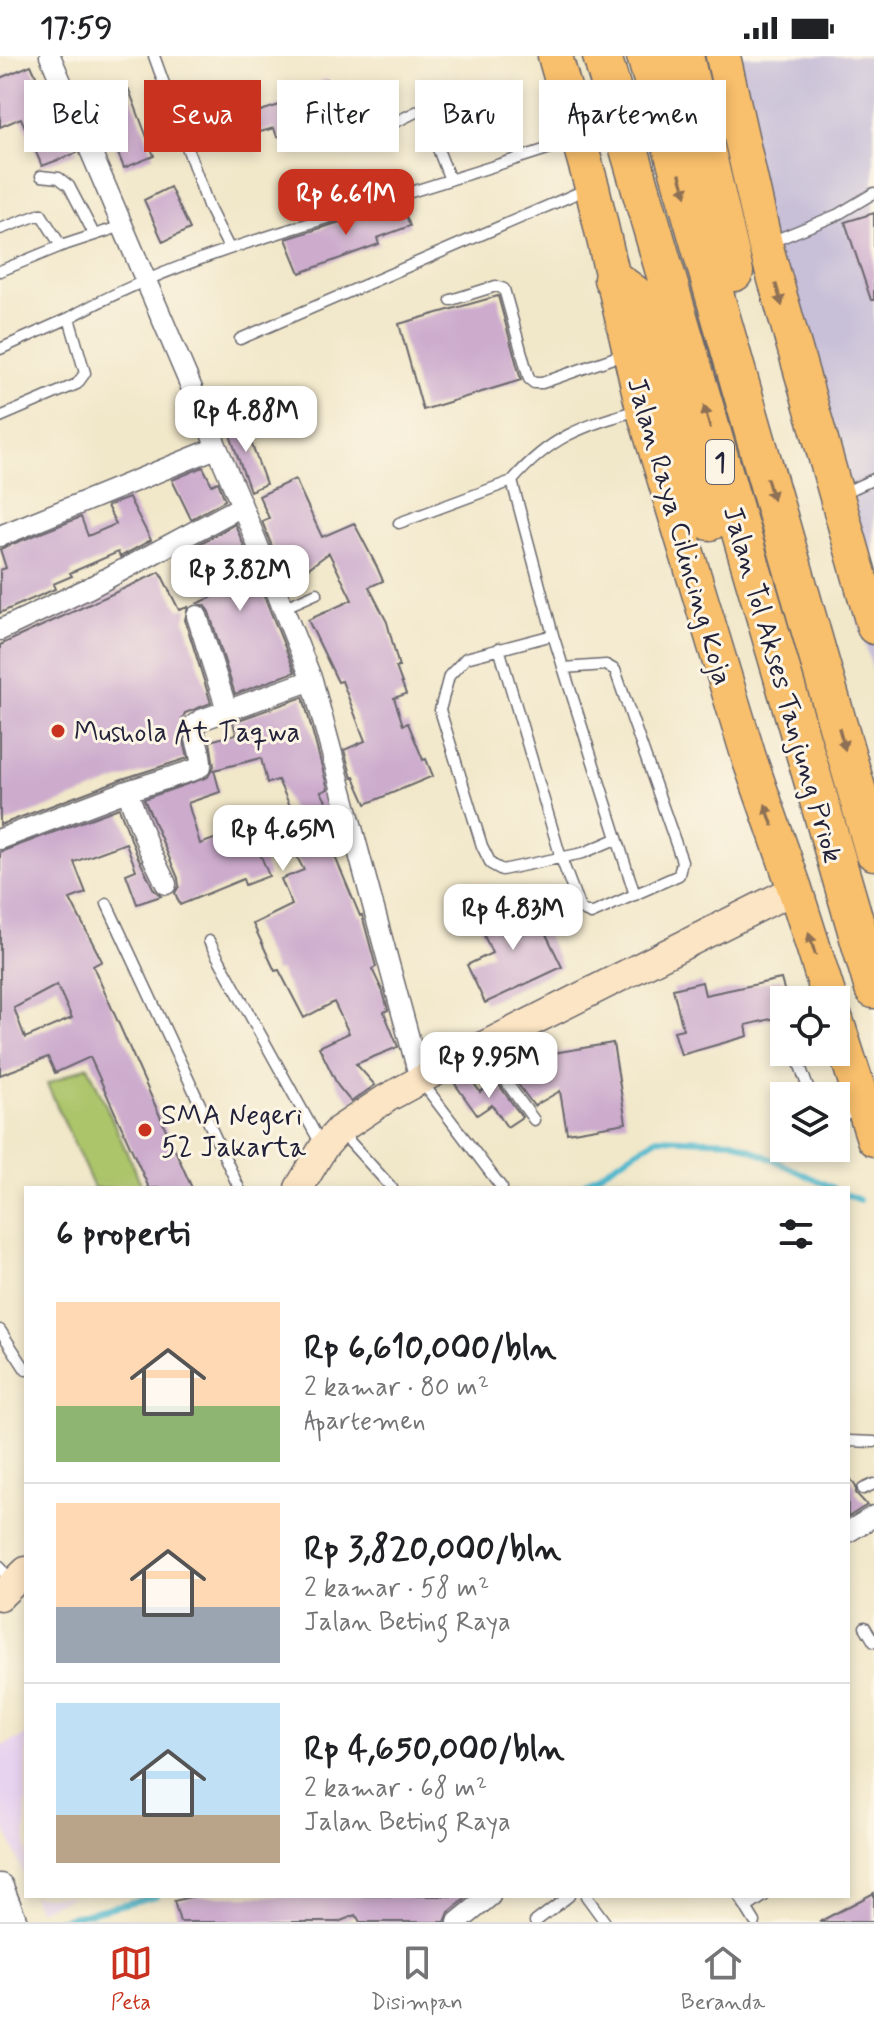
<!DOCTYPE html>
<html lang="id">
<head>
<meta charset="utf-8">
<style>
	:root { --surface:#fff; --page:#f6f6f6; --text:#202124; --muted:#757577; --line:#e0e0e0; --accent:#c8321e }
	body { margin:0; font-family:Mynerve,sans-serif; background:var(--page); color:var(--text); height:100vh; display:flex; flex-direction:column; font-size:30px; white-space:nowrap }
	* { box-sizing:border-box; margin:0 }
	p { font-size:26px; color:var(--muted) }
	.icon { flex:none; width:44px; height:44px; fill:none; stroke:currentColor; stroke-width:2; stroke-linecap:round; stroke-linejoin:round }
	.map { position:relative; flex:1; overflow:hidden }
	.drawer { position:absolute; left:24px; top:1130px; width:826px; height:712px; display:flex; flex-direction:column; background:var(--surface); border-radius:0px; box-shadow:0 4px 12px #0003 }
	.drawer>* { flex:none }
	.hud { position:absolute; left:24px; top:24px; width:826px; height:72px; display:flex; gap:16px }
	.buttons { position:absolute; left:770px; top:930px; display:grid; gap:16px }
	.buttons a { display:grid; place-items:center; width:80px; height:80px; border-radius:0px; background:var(--surface); box-shadow:0 4px 12px #0003; font-size:40px }
	.price { position:absolute; translate:-50% -68px; padding:0 18px; border-radius:16px; background:#fff; color:#222; font-size:26px; line-height:52px; filter:drop-shadow(0 2px 4px #0008) }
	.price::after { content:''; position:absolute; left:50%; top:48px; width:24px; height:18px; margin-left:-12px; background:inherit; clip-path:polygon(0 0,100% 0,50% 100%) }
	.price.active { background:var(--accent); color:#fff }
	ul { padding:0; list-style:none }
	li { display:flex; align-items:center; gap:24px; height:200px; padding:0 32px }
	li+li { border-top:2px solid var(--line) }
	li span { display:grid; place-items:center; flex:none; width:224px; height:160px; border-radius:0px; color:#555 }
	li>.icon { margin-inline-start:auto }
	span .icon { width:96px; height:96px; fill:#fffc; stroke-width:1 }
	li b { font-size:34px }
	h2 { display:flex; justify-content:space-between; align-items:center; height:96px; padding:0 32px; font-size:34px }
	.chip { padding:0 28px; border-radius:0px; background:var(--surface); box-shadow:0 4px 12px #0003; font-size:28px; line-height:72px }
	.chip.active { background:var(--accent); color:#fff }
	.status { display:flex; justify-content:space-between; align-items:center; height:56px; padding:0 40px; background:var(--surface); direction:ltr }
	.status svg { height:22px; fill:currentColor }
	.menu { display:flex; justify-content:space-around; align-items:center; height:112px; border-top:2px solid var(--line); background:var(--surface); font-size:22px; color:var(--muted) }
	.menu a { display:grid; justify-items:center; gap:4px }
	.menu .active { color:var(--accent) }
	.map>svg:first-child { display:block }
</style>
</head>
<body>
<div class="status"><b>17:59</b><svg viewBox="0 0 49 12"><path d="M0 12V9h3v3zM5 12V6h3v6zM10 12V3h3v9zM15 12V0h3v12zM26 1h20v11H26zM47 4h2v5h-2z"/></svg></div>
<div class="map">
<svg width="874" height="1866" viewBox="0 0 874 1866">
	<rect width="100%" height="100%" fill="#fcf5e5"/>
	<filter id="ink" filterUnits="userSpaceOnUse"><feTurbulence type="fractalNoise" baseFrequency=".0125" numOctaves="2"/><feDisplacementMap in="SourceGraphic" scale="16" xChannelSelector="R" yChannelSelector="G"/><feConvolveMatrix kernelMatrix="1 2 1 2 8 2 1 2 1" color-interpolation-filters="sRGB"/></filter>
	<filter id="wash" filterUnits="userSpaceOnUse"><feTurbulence type="fractalNoise" baseFrequency=".006" numOctaves="4" result="noise"/><feDisplacementMap in="SourceGraphic" scale="32" xChannelSelector="R" yChannelSelector="G"/><feGaussianBlur stdDeviation="1.8" result="paint"/><feColorMatrix in="noise" values="0 0 0 0 0 0 0 0 0 0 0 0 0 0 0 0 0 1.4 0 .05"/><feComposite in="paint" operator="in"/></filter>
	<g filter="url(#wash)">
		<rect width="100%" height="100%" fill="#f1e7c9"/>
		<path fill="#e7d2ef" d="M26,1679V1825L0,1759V1691Z
			M32,1840H74L38,1854Z"/>
		<path fill="#c8bfd8" d="M706,0H874V620L854,550Z"/>
		<path fill="#acc56b" stroke="#677453" stroke-width="2" d="M88,1010L143,1132H94L47,1028Z"/>
		<g fill="none" stroke-linecap="round" stroke-linejoin="round">
			<path stroke="#50b8cd" stroke-width="6" d="M577,1132L657,1082L733,1085L833,1132
				M848,1139L859,1144
				M51,1866L156,1840"/>
		</g>
		<g id="blocks">
			<path fill="#ccabcd" fill-rule="evenodd" d="M31,9L40,29L47,26L77,97L42,110L21,62L0,71V22Z
				M326,23L339,50L297,73L277,81L274,72L229,85L223,67L289,46L287,42Z
				M129,34L154,100L124,112L97,46Z
				M170,131L190,173L163,186L144,144Z
				M401,147L410,170L377,182L379,188L300,217L286,183Z
				M874,157V244H871L845,166Z
				M498,240L521,324L423,354L399,268Z
				M242,361L266,428L250,435L226,368Z
				M203,411L212,429L218,426L225,444L191,463L172,424Z
				M295,423L322,481L354,467L377,511L383,525L369,531L387,566L399,611H396L406,638L394,642L403,669L408,667L423,704L426,703L433,720L366,748L354,721L352,722L344,694L365,685L342,625L338,626L308,564L352,544L329,497L287,528L262,465L269,462L259,440Z
				M129,442L151,484L120,501L118,496L70,517L72,520L53,528L55,533L0,557V514L6,512L0,493L81,461L88,480L116,468L107,450Z
				M235,468L295,616L235,638L209,556L205,550L198,547L211,542L188,494Z
				M160,516L179,554L188,551L185,564L211,647L185,657L182,664V677L188,702L122,723L0,769V589Z
				M303,641L328,733L321,736L335,761L341,779L328,784L360,860L362,859L376,911L372,913L383,936L388,954L384,956L398,991L356,1008L375,1029L351,1046L338,1030L319,991L349,977L334,946L304,962L279,914L275,915L253,868L292,849L281,823L304,814L286,781L259,795L269,820L245,829L243,823L180,849L175,837L179,830L178,822L144,743L208,721L214,710L210,685L236,678L233,666ZM261,702L267,727L278,724L292,754L223,790L220,781L200,788L188,747L220,736L214,714Z
				M119,752L137,799L154,834L161,840L137,848L126,818L136,814L126,787L74,806L86,837L70,843L102,905L93,910L192,1132H149L90,1001L55,1017L48,1001L0,1019V796ZM57,929L72,962L25,982L14,952Z
				M529,843L562,911L485,947L467,909L492,897L478,866Z
				M781,923L787,944H784V960L746,969L748,980L681,999L674,975L683,973L673,933L702,926L705,939Z
				M613,987L626,1067L567,1077L560,1035L534,1050L509,1016L520,1008L516,1001L531,992L536,1000Z
				M468,1019L480,1036L496,1025L522,1061L507,1071L492,1049L477,1059L455,1028Z
				M848,1419L856,1431V1437L867,1449L848,1461Z
				M874,1837V1866H819Z
				M195,1840H469L449,1856L445,1866H360L356,1859L338,1866H180L174,1845Z"/>
		</g>
	</g>
	<g filter="url(#ink)">
		<use href="#blocks" fill-opacity="0" stroke="#6a676d" stroke-width="2"/>
		<g fill="none" stroke-linecap="round" stroke-linejoin="round">
			<g stroke="#6a676d" stroke-width="13">
				<path id="service" d="M154,0L209,152L229,192
					M359,84L420,54L424,57L450,124
					M41,120L59,122L69,130L94,178
					M0,173L41,158L61,190
					M771,186L837,159L874,137
					M0,215L61,190L122,170
					M451,244L496,230L504,233L529,323L534,327H542L627,297
					M240,283L587,133
					M0,293L69,262
					M0,361L77,328L85,317L69,262C154,214 248,186 340,158C418,134 495,110 572,85
					M841,438L874,423
					M399,467L512,425
					M283,552L317,537
					M553,579L466,602L449,620L440,654L482,790L491,808L502,814L583,797L616,783
					M499,592L561,802L580,853L591,858L679,819L682,805L615,614L606,609L563,612
					M635,839L553,579L512,425C551,380 581,371 637,354
					M107,848L239,1132
					M209,885L322,1090
					M482,993L534,1064
					M795,996L811,1040
					M421,1025L502,1132
					M836,1064L859,1052
					M340,1075L392,1132
					M0,1274L26,1314
					M848,1385L874,1386
					M863,1433L874,1428
					M0,1510L10,1527
					M865,1571L874,1586
					M586,1840L605,1866
					M739,1840L755,1866
					M746,1852L764,1840
					M535,1866L569,1840"/>
			</g>
			<g stroke="#6a676d" stroke-width="23">
				<path id="minor" d="M50,0L242,450L312,624L420,1023
					M0,480L216,392
					M197,560L227,654
					M0,574L89,532L242,450
					M127,735L149,793L166,828
					M0,783L127,735L194,714L201,710C202,696 194,684 194,669L201,664L312,624
					M848,1476L874,1460
					M458,1866L490,1840"/>
			</g>
			<g stroke="#6a676d" stroke-width="29">
				<path id="tertiary" d="M0,1831L14,1866"/>
			</g>
			<g stroke="#6a676d" stroke-width="31">
				<path id="secondary" d="M299,1132L323,1092L339,1074L387,1042L481,991L795,833
					M0,1540L26,1515"/>
			</g>
			<g stroke="#6a676d" stroke-width="37">
				<path id="trunk" d="M555,0L592,131L643,352L749,702L795,833L830,944
					M723,0L765,188L874,571
					M836,964L874,1083"/>
			</g>
			<g stroke="#6a676d" stroke-width="41">
				<path id="motorway" d="M602,0L874,933
					M646,0L874,795
					M684,0L734,216
					M613,223L635,239L645,254L710,465"/>
			</g>
			<use href="#service" stroke="#fff" stroke-width="10"/>
			<use href="#minor" stroke="#fff" stroke-width="20"/>
			<use href="#tertiary" stroke="#fff" stroke-width="26"/>
			<use href="#secondary" stroke="#fce5c4" stroke-width="28"/>
			<use href="#trunk" stroke="#f8bf6c" stroke-width="34"/>
			<use href="#motorway" stroke="#f8bf6c" stroke-width="38"/>
		</g>
		<defs><path id="oneway-solid" d="M-6-.8H1V-3.2L6.5 0L1 3.2V.8H-6Z" transform="scale(2)"/></defs>
		<g fill="#8d7054">
			<use href="#oneway-solid" transform="translate(683 129) rotate(74)"/>
			<use href="#oneway-solid" transform="translate(779 239) rotate(74)"/>
			<use href="#oneway-solid" transform="translate(707 361) rotate(-106)"/>
			<use href="#oneway-solid" transform="translate(770 433) rotate(74)"/>
			<use href="#oneway-solid" transform="translate(842 683) rotate(74)"/>
			<use href="#oneway-solid" transform="translate(769 759) rotate(-109)"/>
			<use href="#oneway-solid" transform="translate(812 888) rotate(-107)"/>
		</g>
	</g>
	<g fill="#c8321e" stroke="#fcf5e5" stroke-width="3">
		<circle cx="58" cy="675" r="8"/>
		<circle cx="145" cy="1074" r="8"/>
	</g>
	<g text-anchor="middle" stroke-width="6" stroke-linejoin="round" paint-order="stroke">
		<rect fill="#fcf5e5" stroke="#63616e" stroke-width="2" x="706" y="384" width="28" height="44" rx="6"/>
		<g font-size="26" font-weight="bold" fill="#22223b">
			<text x="720" y="415">1</text>
		</g>
		<g font-size="28" fill="#22223b" stroke="#fcf5e5">
			<text transform="translate(681 475) rotate(74)" y="10">Jalan Raya Cilincing Koja</text>
			<text transform="translate(784 628) rotate(74)" y="10">Jalan Tol Akses Tanjung Priok</text>
		</g>
		<g font-size="28" fill="#22223b" stroke="#fcf5e5" text-anchor="start">
			<text x="74" y="685">Mushola At Taqwa</text>
			<text x="161" y="1068">SMA Negeri<tspan x="161" dy="32">52 Jakarta</tspan></text>
		</g>
	</g>
</svg>
<div class="buttons">
<a><svg class="icon" aria-label="locate" viewBox="0 0 24 24"><circle cx="12" cy="12" r="6"/><path d="M12 2v4M12 18v4M2 12h4M18 12h4"/></svg></a>
<a><svg class="icon" aria-label="layers" viewBox="0 0 24 24"><path d="M12 4l9 5-9 5-9-5zM3 14l9 5 9-5"/></svg></a>
</div>
<b class="price active" style="left:346px;top:181px">Rp 6.61M</b>
<b class="price" style="left:246px;top:398px">Rp 4.88M</b>
<b class="price" style="left:240px;top:557px">Rp 3.82M</b>
<b class="price" style="left:283px;top:817px">Rp 4.65M</b>
<b class="price" style="left:513px;top:896px">Rp 4.83M</b>
<b class="price" style="left:489px;top:1044px">Rp 9.95M</b>
<div class="hud">
<a class="chip">Beli</a>
<a class="chip active">Sewa</a>
<a class="chip">Filter</a>
<a class="chip">Baru</a>
<a class="chip">Apartemen</a>
</div>
<section class="drawer">
<h2>6 properti<svg class="icon" aria-label="filters" viewBox="0 0 24 24"><path d="M4 7h16M4 17h16"/><circle cx="9" cy="7" r="2"/><circle cx="15" cy="17" r="2"/></svg></h2>
<ul>
<li><span style="background:linear-gradient(#ffd9b3 65%,#8fb573 0)"><svg class="icon" aria-label="home" viewBox="0 0 24 24"><path d="M3 11l9-7 9 7M6 9v11h12V9"/></svg></span><div><b>Rp 6,610,000/bln</b><p>2 kamar · 80 m²</p><p>Apartemen</p></div></li>
<li><span style="background:linear-gradient(#ffd9b3 65%,#9aa5b1 0)"><svg class="icon" aria-label="home" viewBox="0 0 24 24"><path d="M3 11l9-7 9 7M6 9v11h12V9"/></svg></span><div><b>Rp 3,820,000/bln</b><p>2 kamar · 58 m²</p><p>Jalan Beting Raya</p></div></li>
<li><span style="background:linear-gradient(#bfe0f5 70%,#b9a48a 0)"><svg class="icon" aria-label="home" viewBox="0 0 24 24"><path d="M3 11l9-7 9 7M6 9v11h12V9"/></svg></span><div><b>Rp 4,650,000/bln</b><p>2 kamar · 68 m²</p><p>Jalan Beting Raya</p></div></li>
</ul>
</section>
</div>
<nav class="menu">
<a class="active"><svg class="icon" aria-label="map" viewBox="0 0 24 24"><path d="M3 6l6-2 6 2 6-2v14l-6 2-6-2-6 2zM9 4v14M15 6v14"/></svg>Peta</a>
<a><svg class="icon" aria-label="saved" viewBox="0 0 24 24"><path d="M7 4h10v16l-5-4-5 4z"/></svg>Disimpan</a>
<a><svg class="icon" aria-label="home" viewBox="0 0 24 24"><path d="M3 11l9-7 9 7M6 9v11h12V9"/></svg>Beranda</a>
</nav>
</body>
</html>
